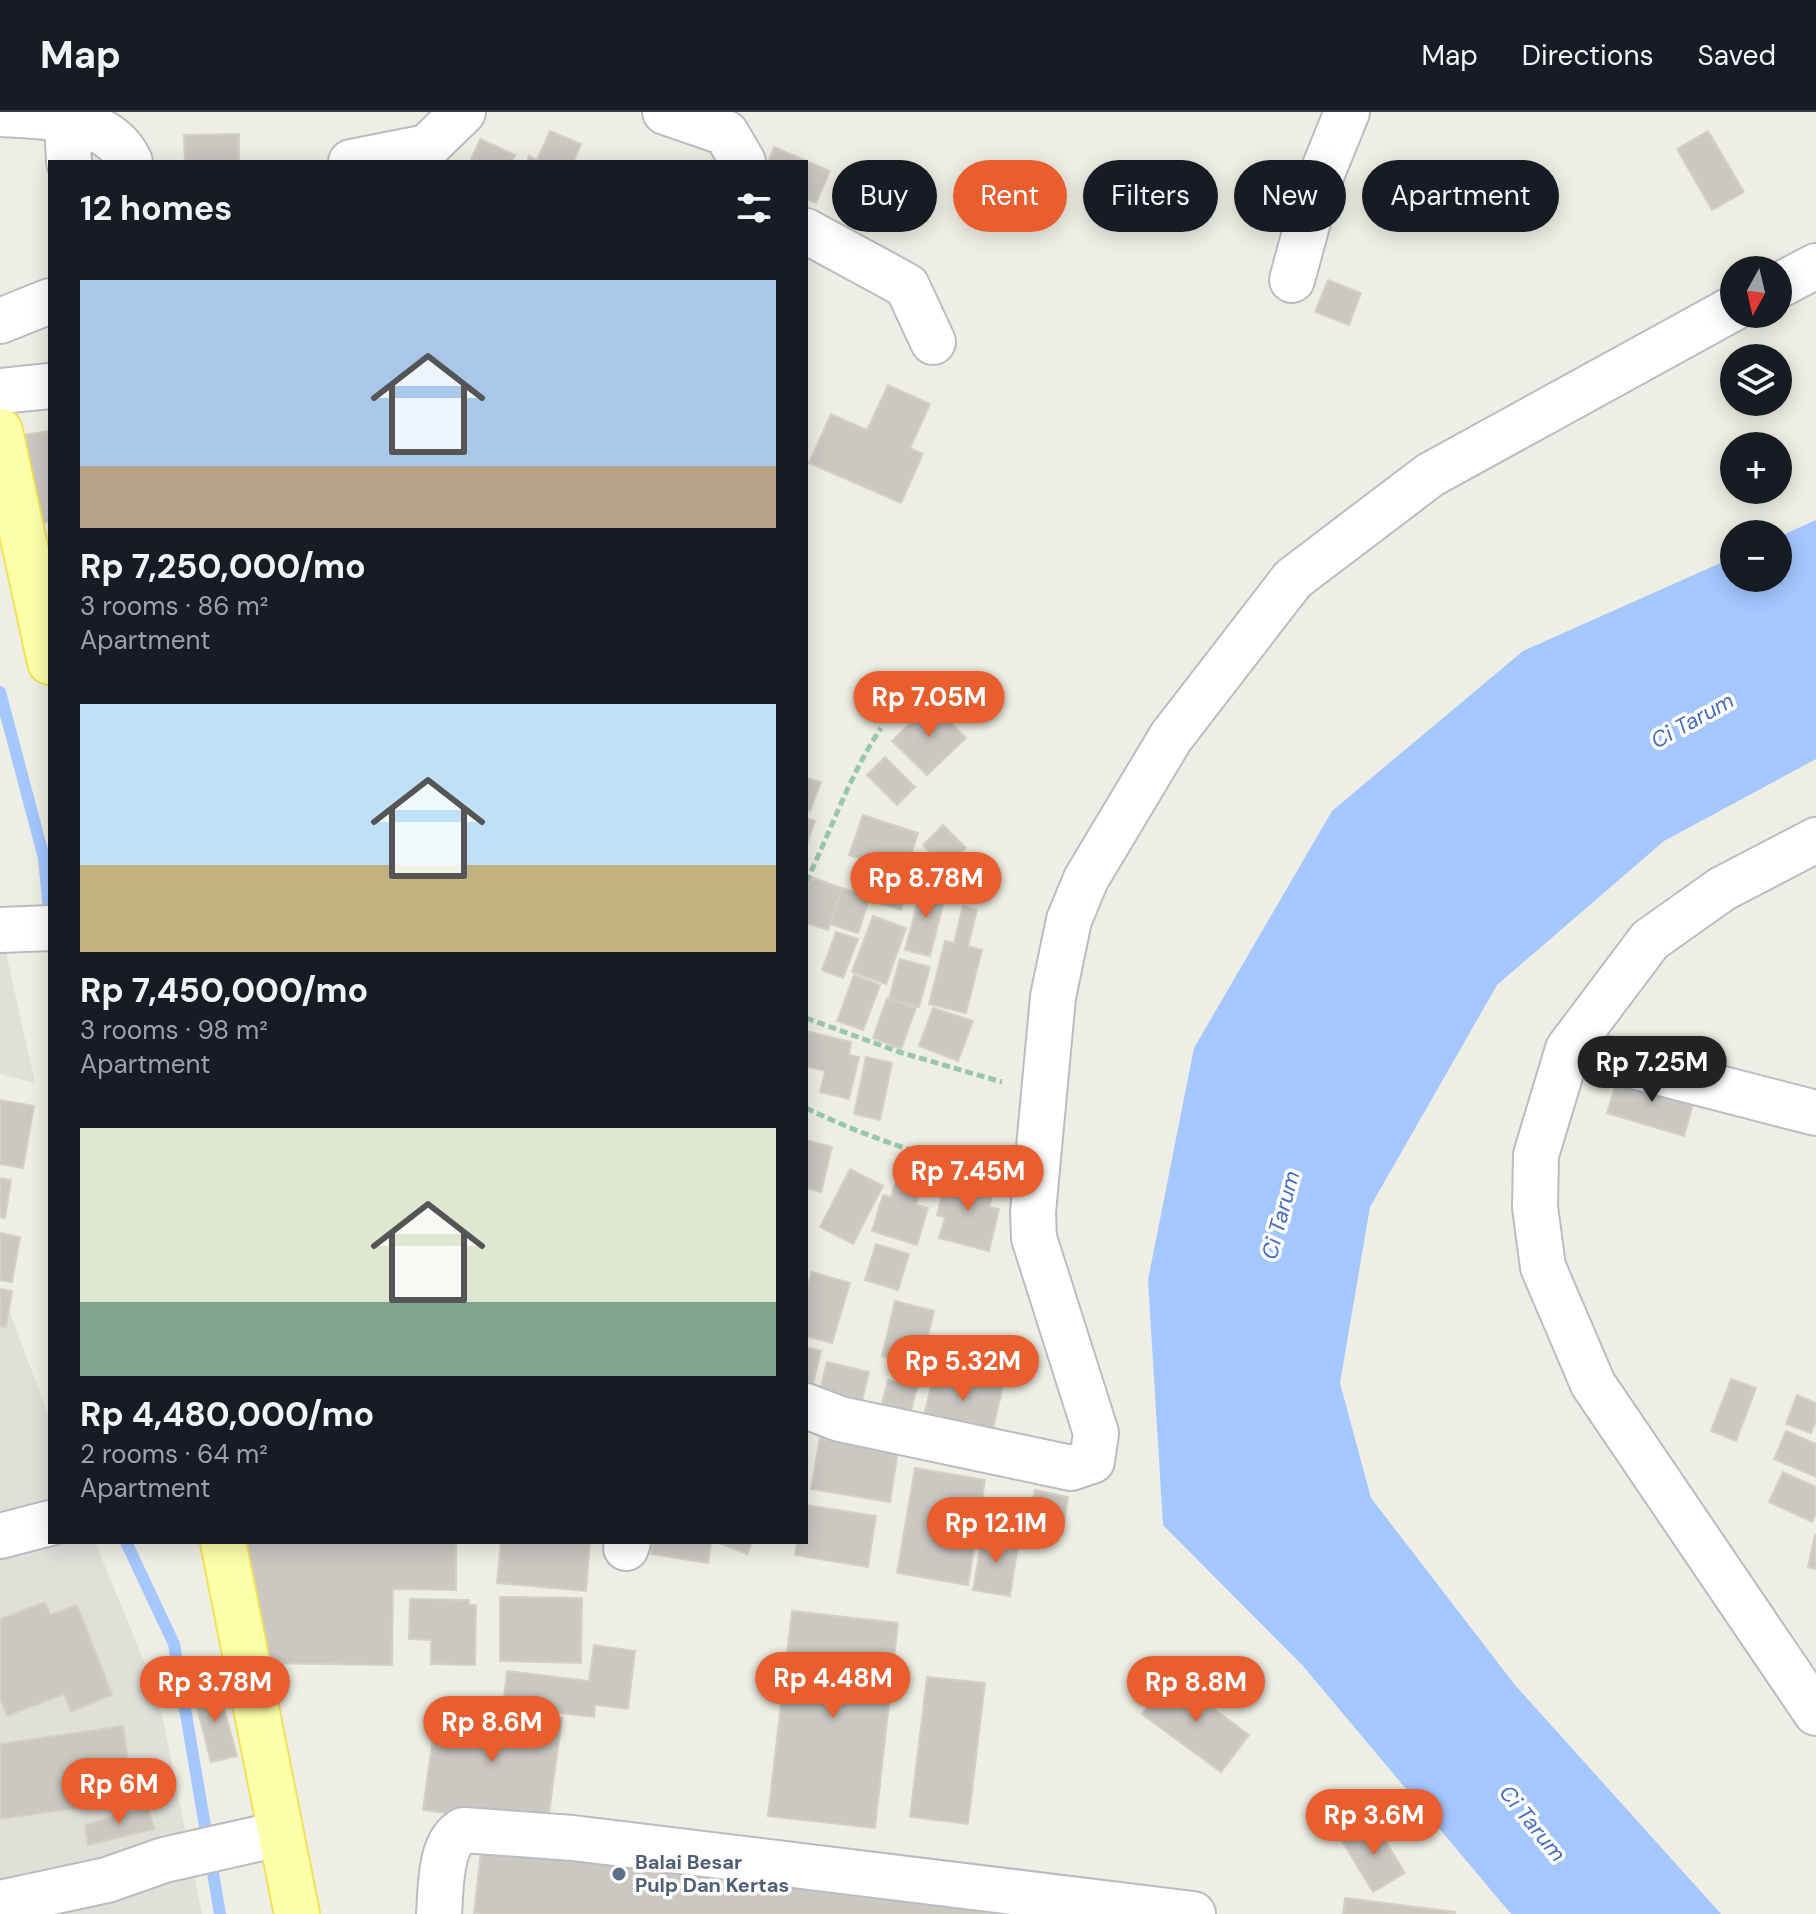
<!DOCTYPE html>
<html lang="en">
<head>
<meta charset="utf-8">
<style>
	:root { --surface:#171b24; --page:#242831; --text:#f1f3f6; --muted:#9ea1a6; --line:#363941; --accent:#e95e2f }
	body { margin:0; font-family:"DM Sans",sans-serif; background:var(--page); color:var(--text); height:100vh; display:flex; flex-direction:column; font-size:30px; white-space:nowrap }
	* { box-sizing:border-box; margin:0 }
	p { font-size:26px; color:var(--muted) }
	.icon { flex:none; width:44px; height:44px; fill:none; stroke:currentColor; stroke-width:2; stroke-linecap:round; stroke-linejoin:round }
	.map { position:relative; flex:1; overflow:hidden }
	.sheet { position:absolute; left:48px; top:48px; width:760px; height:1384px; display:flex; flex-direction:column; background:var(--surface); border-radius:0px; box-shadow:0 4px 20px #0003 }
	.sheet>* { flex:none }
	.top-card { position:absolute; left:832px; top:48px; width:760px; height:72px; display:flex; gap:16px }
	.needle { width:52px; rotate:188deg }
	.controls { position:absolute; left:1720px; top:144px; display:grid; gap:16px }
	.controls a { display:grid; place-items:center; width:72px; height:72px; border-radius:50%; background:var(--surface); box-shadow:0 4px 20px #0003; font-size:40px }
	.price { position:absolute; translate:-50% -68px; padding:0 18px; border-radius:28px; background:var(--accent); color:#fff; font-size:26px; line-height:52px; filter:drop-shadow(0 2px 4px #0008) }
	.price::after { content:''; position:absolute; left:50%; top:48px; width:24px; height:18px; margin-left:-12px; background:inherit; clip-path:polygon(0 0,100% 0,50% 100%) }
	.price.active { background:#222; color:#fff }
	ul { padding:0; list-style:none }
	li { display:grid; align-content:center; gap:16px; height:424px; padding:0 32px }
	li span { display:grid; place-items:center; height:248px; border-radius:0px; color:#555 }
	li>.icon { margin-inline-start:auto }
	span .icon { width:144px; height:144px; fill:#fffc; stroke-width:1 }
	li b { font-size:34px }
	h2 { display:flex; justify-content:space-between; align-items:center; height:96px; padding:0 32px; font-size:34px }
	.pill { padding:0 28px; border-radius:36px; background:var(--surface); box-shadow:0 4px 20px #0003; font-size:28px; line-height:72px }
	.pill.active { background:var(--accent); color:#fff }
	header { display:flex; align-items:center; gap:48px; box-sizing:border-box; height:112px; padding:0 40px; background:var(--surface); border-bottom:2px solid var(--line) }
	header strong { font-size:38px }
	nav { display:flex; gap:44px; margin-inline-start:auto; font-size:28px }
	.map>svg:first-child { display:block }
</style>
</head>
<body>
<header>
<strong>Map</strong>
<nav><a>Map</a><a>Directions</a><a>Saved</a></nav>
</header>
<div class="map">
<svg width="1816" height="1802" viewBox="0 0 1816 1802">
	<rect width="100%" height="100%" fill="#efeee4"/>
	<path fill="#e0dfd8" d="M0,814L35,971L0,962Z
		M0,1195L9,1198L50,1308V1430H95L158,1583L202,1802H0Z"/>
	<path fill="#a4c7ff" d="M1816,408V647L1664,729L1497,873L1370,1095L1340,1271L1371,1386L1515,1573L1721,1802H1511L1303,1554L1163,1413L1148,1168L1194,936L1332,699L1523,539L1734,445V466H1778V425Z"/>
	<g fill="none" stroke-linecap="round" stroke-linejoin="round">
		<path stroke="#a4c7ff" stroke-width="12" d="M0,580L44,746L50,809
			M126,1430L174,1532L220,1802"/>
	</g>
	<path fill="#cac8c1" stroke="#d3d1c2" stroke-width="2" d="M550,19L581,32L573,50H527L529,44L537,48Z
		M1708,19L1744,80L1712,98L1677,37Z
		M239,22V50H185L184,23Z
		M480,27L515,43L512,50H470Z
		M774,35L830,59L816,91L806,87V50H768Z
		M1328,168L1361,181L1349,213L1315,200Z
		M888,273L930,292L910,336L923,342L901,391L809,351L831,302L867,318Z
		M50,319V410L33,412L22,323Z
		M931,591L966,626L927,663L892,629Z
		M885,645L915,675L897,693L867,663Z
		M806,666L821,670L810,699L806,698Z
		M863,703L918,721L905,761L849,743Z
		M806,706L815,709L806,734Z
		M943,713L966,736L945,756L923,733Z
		M811,765L842,776L828,818L806,811V779Z
		M882,771L907,779L901,798L876,790Z
		M923,771L947,777L930,844L905,838Z
		M842,776L870,785L858,821L830,812Z
		M963,794L977,798L968,834L982,838L966,901L929,892L945,829L954,831Z
		M873,804L906,816L886,872L852,860Z
		M836,820L858,827L843,866L822,858Z
		M900,847L930,855L919,895L889,887Z
		M854,863L880,873L863,918L837,909Z
		M887,886L916,896L901,937L873,926Z
		M933,896L973,909L958,949L919,934Z
		M806,919L851,930L849,943L859,945L849,987L820,980L825,959L806,954Z
		M866,945L892,951L880,1008L854,1002Z
		M1620,959L1696,982L1684,1024L1607,1001Z
		M0,988L34,994L23,1056L0,1052Z
		M806,1028L832,1035L821,1080L806,1076Z
		M900,1055L925,1063L916,1093L928,1096L917,1133L872,1119L883,1083L891,1085Z
		M850,1057L883,1074L853,1132L820,1115Z
		M947,1062L995,1074L989,1095L999,1097L989,1139L939,1126L945,1105L937,1103Z
		M0,1066L11,1068L5,1106L0,1105Z
		M0,1121L20,1125L12,1170L0,1168Z
		M876,1132L909,1142L898,1178L865,1168Z
		M812,1160L850,1171L832,1231L806,1224V1180Z
		M0,1177L12,1179L6,1215L0,1214Z
		M895,1189L934,1199L921,1253L882,1244Z
		M806,1235L821,1239L813,1272L806,1270Z
		M937,1249L1005,1266L989,1333L921,1316Z
		M827,1250L869,1260L858,1305L816,1295Z
		M1731,1267L1756,1276L1736,1329L1711,1319Z
		M888,1268L917,1275L906,1318L877,1311Z
		M1797,1283L1816,1291V1309L1811,1321L1786,1312Z
		M1786,1319L1816,1332V1365L1774,1347Z
		M820,1326L898,1339L890,1390L811,1377Z
		M915,1356L985,1368L968,1473L897,1461Z
		M1783,1360L1816,1375V1401L1812,1410L1769,1390Z
		M1035,1378L1068,1385L1062,1422L1028,1417Z
		M806,1393L876,1404L868,1455L795,1443L797,1430H806Z
		M983,1421L1019,1427L1010,1484L973,1478Z
		M1815,1423H1816V1457L1808,1455Z
		M235,1430H456V1478L393,1477L392,1553L254,1551L255,1476H235Z
		M501,1430H590L586,1479L497,1471Z
		M653,1430H711L708,1451L651,1442Z
		M717,1430H752L747,1442Z
		M500,1485L582,1486L581,1551L500,1549Z
		M410,1487L469,1488V1493H476L475,1553L431,1552V1528L409,1527Z
		M45,1490L50,1503L77,1493L112,1583L71,1600L64,1582L7,1604L0,1586V1507Z
		M792,1499L898,1511L875,1716L768,1704Z
		M594,1533L635,1539L628,1597L595,1593L594,1605L503,1595L507,1559L589,1569Z
		M927,1565L985,1571L968,1712L910,1705Z
		M1171,1565L1249,1623L1221,1660L1142,1602Z
		M218,1574L237,1644L211,1650L193,1580Z
		M438,1589L562,1606L547,1715L423,1698Z
		M123,1614L134,1688L0,1707V1632Z
		M148,1695L154,1717L88,1733L85,1713Z
		M1374,1710L1405,1761L1373,1780L1342,1729Z
		M482,1730L1036,1802H474Z
		M1345,1786L1455,1800V1802H1343Z"/>
	<g fill="none" stroke-linecap="round" stroke-linejoin="round">
		<g stroke="#bbbcc3" stroke-width="48">
			<path id="minor" d="M665,0L726,21L743,50
				M0,2C44,5 109,3 130,50
				M67,7L69,50
				M351,50L427,35L463,0
				M806,119L907,174L933,230
				M1292,168L1319,69L1347,0
				M1778,174L1816,154
				M0,209L50,189
				M0,279L50,274
				M1816,728L1722,777L1650,828L1568,937L1536,1043L1535,1095L1543,1155L1593,1272L1816,1601
				M0,818L50,816
				M1568,937L1816,1001
				M806,1294L840,1307L1071,1356L1092,1349L1096,1321L1034,1126L1033,1100L1053,885L1069,808L1086,767L1171,625L1293,467L1430,363L1734,196
				M0,1424L50,1411
				M626,1436L628,1430
				M0,1791L107,1768L164,1748L279,1722
				M439,1802C441,1778 439,1731 463,1718L573,1726L1193,1802"/>
		</g>
		<g stroke="#f1e25a" stroke-width="48">
			<path id="major" d="M0,319L50,550
				M223,1430L297,1802"/>
		</g>
		<path stroke="#99c7ae" stroke-width="5" stroke-dasharray="8 4" stroke-linecap="butt" d="M806,770C831,719 849,664 881,616
			M806,906L899,940L1002,970
			M806,996C866,1025 929,1046 994,1061"/>
		<use href="#minor" stroke="#fff" stroke-width="44"/>
		<use href="#major" stroke="#feffa9" stroke-width="44"/>
	</g>
	<circle fill="#5c6f8a" stroke="#fff" stroke-width="3" cx="619" cy="1762" r="8"/>
	<g text-anchor="middle" stroke-width="7" stroke-linejoin="round" paint-order="stroke">
		<g font-size="20" font-weight="bold" fill="#4e5e75" stroke="#fff" text-anchor="start">
			<text x="635" y="1757">Balai Besar<tspan x="635" dy="23">Pulp Dan Kertas</tspan></text>
		</g>
		<g font-size="22" font-style="italic" fill="#456cc3" stroke="#fff">
			<text transform="translate(1692 608) rotate(-29)" y="8">Ci Tarum</text>
			<text transform="translate(1280 1103) rotate(-75)" y="8">Ci Tarum</text>
			<text transform="translate(1533 1711) rotate(51)" y="8">Ci Tarum</text>
		</g>
	</g>
</svg>
<div class="controls">
<a><svg class="needle" viewBox="-14 -14 28 28"><path d="M0-13l5 13h-10z" fill="#e53935"/><path d="M0 13l5-13h-10z" fill="#9ea1a6"/></svg></a>
<a><svg class="icon" aria-label="layers" viewBox="0 0 24 24"><path d="M12 4l9 5-9 5-9-5zM3 14l9 5 9-5"/></svg></a>
<a>+</a>
<a>−</a>
</div>
<b class="price" style="left:929px;top:627px">Rp 7.05M</b>
<b class="price" style="left:926px;top:808px">Rp 8.78M</b>
<b class="price active" style="left:1652px;top:992px">Rp 7.25M</b>
<b class="price" style="left:968px;top:1101px">Rp 7.45M</b>
<b class="price" style="left:963px;top:1291px">Rp 5.32M</b>
<b class="price" style="left:996px;top:1453px">Rp 12.1M</b>
<b class="price" style="left:833px;top:1608px">Rp 4.48M</b>
<b class="price" style="left:215px;top:1612px">Rp 3.78M</b>
<b class="price" style="left:1196px;top:1612px">Rp 8.8M</b>
<b class="price" style="left:492px;top:1652px">Rp 8.6M</b>
<b class="price" style="left:119px;top:1714px">Rp 6M</b>
<b class="price" style="left:1374px;top:1745px">Rp 3.6M</b>
<div class="top-card">
<a class="pill">Buy</a>
<a class="pill active">Rent</a>
<a class="pill">Filters</a>
<a class="pill">New</a>
<a class="pill">Apartment</a>
</div>
<section class="sheet">
<h2>12 homes<svg class="icon" aria-label="filters" viewBox="0 0 24 24"><path d="M4 7h16M4 17h16"/><circle cx="9" cy="7" r="2"/><circle cx="15" cy="17" r="2"/></svg></h2>
<ul>
<li><span style="background:linear-gradient(#a9c7e8 75%,#b9a48a 0)"><svg class="icon" aria-label="home" viewBox="0 0 24 24"><path d="M3 11l9-7 9 7M6 9v11h12V9"/></svg></span><div><b>Rp 7,250,000/mo</b><p>3 rooms · 86 m²</p><p>Apartment</p></div></li>
<li><span style="background:linear-gradient(#bfe0f5 65%,#c2b280 0)"><svg class="icon" aria-label="home" viewBox="0 0 24 24"><path d="M3 11l9-7 9 7M6 9v11h12V9"/></svg></span><div><b>Rp 7,450,000/mo</b><p>3 rooms · 98 m²</p><p>Apartment</p></div></li>
<li><span style="background:linear-gradient(#dfe7d0 70%,#7fa58c 0)"><svg class="icon" aria-label="home" viewBox="0 0 24 24"><path d="M3 11l9-7 9 7M6 9v11h12V9"/></svg></span><div><b>Rp 4,480,000/mo</b><p>2 rooms · 64 m²</p><p>Apartment</p></div></li>
</ul>
</section>
</div>
</body>
</html>
